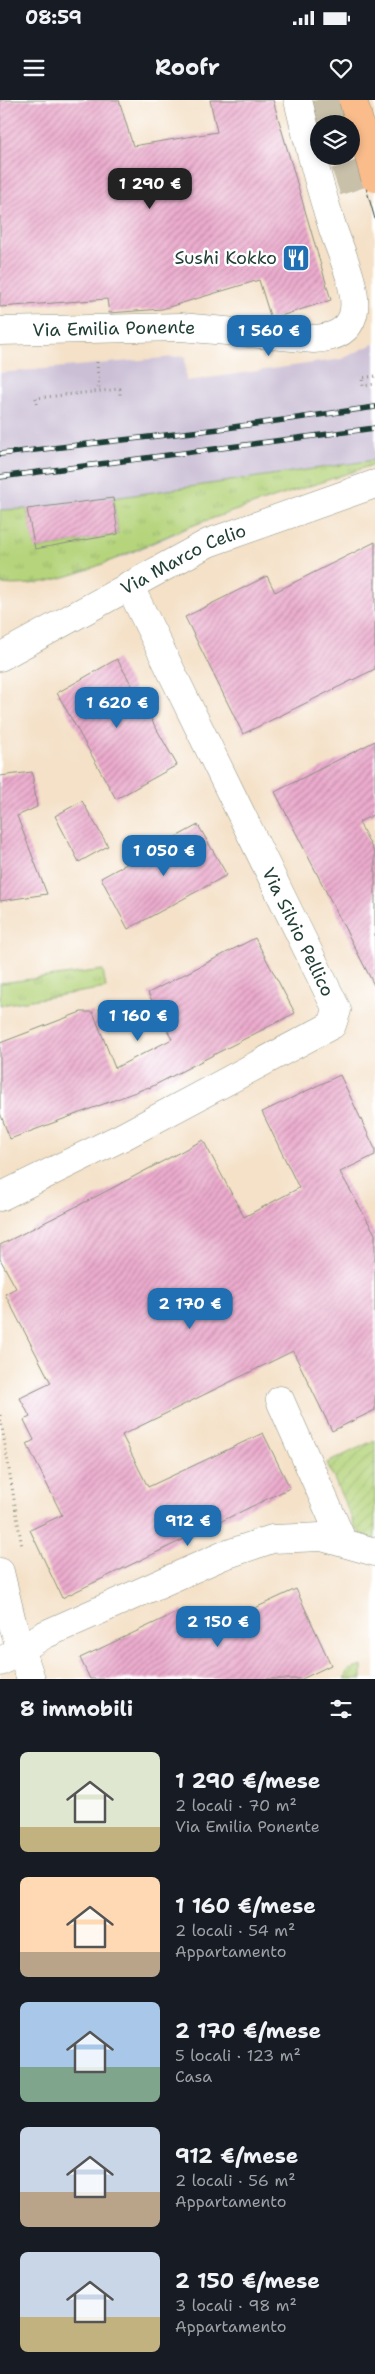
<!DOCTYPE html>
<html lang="it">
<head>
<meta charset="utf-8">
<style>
	:root { --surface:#171b24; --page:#20242c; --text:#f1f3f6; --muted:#9ea1a6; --accent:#1f6fb2 }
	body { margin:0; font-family:"Shantell Sans",sans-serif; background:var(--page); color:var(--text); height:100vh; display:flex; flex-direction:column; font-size:19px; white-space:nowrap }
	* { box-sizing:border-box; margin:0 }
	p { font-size:16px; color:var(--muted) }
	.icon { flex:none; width:28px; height:28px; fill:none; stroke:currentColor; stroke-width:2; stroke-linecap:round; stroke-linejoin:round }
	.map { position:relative; height:1579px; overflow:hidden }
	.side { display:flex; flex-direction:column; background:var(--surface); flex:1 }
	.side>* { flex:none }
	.buttons { position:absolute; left:310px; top:15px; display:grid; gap:10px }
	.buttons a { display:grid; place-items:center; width:50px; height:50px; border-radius:50%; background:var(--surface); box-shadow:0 2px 8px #0003; font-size:25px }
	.price { position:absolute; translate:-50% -42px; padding:0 11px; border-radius:10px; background:var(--accent); color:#fff; font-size:16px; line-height:32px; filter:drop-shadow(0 1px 2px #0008) }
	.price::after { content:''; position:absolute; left:50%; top:30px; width:15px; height:11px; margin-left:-8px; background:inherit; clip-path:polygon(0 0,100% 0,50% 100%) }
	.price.selected { background:#222; color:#fff }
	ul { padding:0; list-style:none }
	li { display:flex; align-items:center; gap:15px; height:125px; padding:0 20px }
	li span { display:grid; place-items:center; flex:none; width:140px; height:100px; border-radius:8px; color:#555 }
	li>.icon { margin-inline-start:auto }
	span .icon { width:60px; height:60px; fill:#fffc; stroke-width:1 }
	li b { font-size:21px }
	h2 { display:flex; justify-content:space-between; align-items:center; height:60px; padding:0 20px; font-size:21px }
	.status { display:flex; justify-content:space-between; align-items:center; height:35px; padding:0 25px; background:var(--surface); direction:ltr }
	.status svg { height:14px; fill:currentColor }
	header { display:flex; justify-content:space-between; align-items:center; height:65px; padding:0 20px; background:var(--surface); font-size:22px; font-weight:700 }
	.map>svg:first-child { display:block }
</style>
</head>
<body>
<div class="status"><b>08:59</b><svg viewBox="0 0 49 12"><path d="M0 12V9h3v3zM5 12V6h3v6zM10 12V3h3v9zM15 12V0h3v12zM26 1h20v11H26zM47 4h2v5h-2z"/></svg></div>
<header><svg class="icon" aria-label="menu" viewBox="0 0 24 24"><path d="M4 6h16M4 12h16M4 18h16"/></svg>Roofr<svg class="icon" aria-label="heart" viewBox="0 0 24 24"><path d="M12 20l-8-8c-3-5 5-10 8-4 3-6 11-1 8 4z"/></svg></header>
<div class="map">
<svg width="375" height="1579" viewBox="0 0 375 1579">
	<defs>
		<pattern id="grass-tufts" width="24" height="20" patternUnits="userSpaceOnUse" patternTransform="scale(1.25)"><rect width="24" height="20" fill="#b5d47c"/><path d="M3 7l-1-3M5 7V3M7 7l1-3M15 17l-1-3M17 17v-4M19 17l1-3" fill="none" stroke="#9bb76c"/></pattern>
		<pattern id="garden-furrows" width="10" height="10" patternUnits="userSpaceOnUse" patternTransform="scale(1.25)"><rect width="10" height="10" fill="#b5d47c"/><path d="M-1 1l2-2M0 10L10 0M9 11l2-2" fill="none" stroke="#9bb76c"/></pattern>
		<pattern id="building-hatch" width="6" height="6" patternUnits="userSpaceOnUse" patternTransform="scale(1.25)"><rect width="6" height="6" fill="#ecabcd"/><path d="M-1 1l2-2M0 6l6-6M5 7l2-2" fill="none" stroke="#bf8ca7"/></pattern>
	</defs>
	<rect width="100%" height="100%" fill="#fff"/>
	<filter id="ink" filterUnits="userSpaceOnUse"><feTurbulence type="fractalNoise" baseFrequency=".02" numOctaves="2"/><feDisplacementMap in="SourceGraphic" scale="10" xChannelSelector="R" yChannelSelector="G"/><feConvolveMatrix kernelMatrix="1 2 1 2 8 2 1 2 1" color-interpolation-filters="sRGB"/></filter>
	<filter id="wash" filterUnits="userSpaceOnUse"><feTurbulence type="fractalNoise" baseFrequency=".0096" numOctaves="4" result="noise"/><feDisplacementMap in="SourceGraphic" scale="20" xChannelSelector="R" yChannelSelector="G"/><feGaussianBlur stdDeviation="1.12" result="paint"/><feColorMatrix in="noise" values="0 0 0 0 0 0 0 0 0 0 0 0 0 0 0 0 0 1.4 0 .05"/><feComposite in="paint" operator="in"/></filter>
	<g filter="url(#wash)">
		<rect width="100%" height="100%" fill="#f4e1c8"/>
		<path fill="#cbbfd5" d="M375,243V364L200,423L123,457L50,481L0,484V273L185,256L186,281L342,259Z"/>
		<path fill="url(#grass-tufts)" stroke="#6a8858" d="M375,360V364C317,384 259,402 202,422C143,443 64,492 0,484V410L27,409L36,449L118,434L113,398Z
			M103,870L106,888L0,905V883Z"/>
		<path fill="url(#garden-furrows)" stroke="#6a8858" d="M375,1340V1441L361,1434L356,1428L327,1363Z
			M362,1566V1579H344L349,1570Z"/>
		<g id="blocks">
			<path fill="url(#building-hatch)" d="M0,0H119L133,46L217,32L210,0H273L331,200L271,219L259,180L162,209L109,213L107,199L0,207Z
				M113,398L118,434L35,449L27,409Z
				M375,442V569L243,634L185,517L267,476L275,492Z
				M117,559L177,665L116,699L57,593Z
				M375,641V714L359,722L375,754V887L275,692Z
				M32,672L37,707L17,716L47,794L0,801V676Z
				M82,701L108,746L79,762L55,716Z
				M198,725L227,775L128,829L101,778Z
				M255,838L295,913L149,988V987L10,1039L0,1013V943L81,912H93L115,968L172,939L148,893Z
				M340,975L375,1049V1055L340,1072L375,1134V1310L332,1331L293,1251L122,1335L148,1387L263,1333L290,1388L62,1498L30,1430L62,1415L27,1344L34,1340L24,1320L30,1317L20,1298L51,1283L5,1194L16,1188L0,1159V1145L101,1094L203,1040L244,1117L299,1088L262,1012Z
				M296,1489L331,1565L302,1579H90L80,1558L182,1510L195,1536Z"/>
		</g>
	</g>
	<g filter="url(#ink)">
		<use href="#blocks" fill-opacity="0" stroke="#8a8f7e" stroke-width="1"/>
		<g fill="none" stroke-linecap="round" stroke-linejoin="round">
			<path stroke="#c9c0aa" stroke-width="28" stroke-dasharray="28 14" stroke-linecap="butt" d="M315,15L368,0
				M336,82L375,69"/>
			<g stroke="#8a8f7e" stroke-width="29">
				<g id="minor">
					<path id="s1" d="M0,231L181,227L314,239C331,238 348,233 353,215C360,191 339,149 332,126C319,85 308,42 298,0"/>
					<path id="s2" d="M0,557L208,443L375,384"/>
					<path d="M0,1097L122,1037L332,925L337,910L129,485"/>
					<path d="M280,1300L343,1442"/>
					<path d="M0,1472L12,1522L31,1579"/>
					<path d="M0,1562L44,1535L222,1456L272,1439L322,1437L375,1452"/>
				</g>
			</g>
			<path stroke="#8a8f7e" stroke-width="3" stroke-dasharray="1 4" stroke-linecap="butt" d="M97,262L99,291
				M375,276L362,278L363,286L375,284
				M37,304L36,298L120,289V296
				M0,1315L22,1447"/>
			<use href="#minor" stroke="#fff" stroke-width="28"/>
			<path stroke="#1f3d34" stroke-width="1" d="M342,0L348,24
				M363,0L375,44
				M351,35L375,119"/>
			<g stroke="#1f3d34" stroke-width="5.5">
				<path id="rail" d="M0,354L219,329L375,307
					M0,377L375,328"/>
			</g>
			<use href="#rail" stroke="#fff" stroke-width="4" stroke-dasharray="11" stroke-linecap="butt"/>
			<g stroke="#8a8f7e" stroke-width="29" stroke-linecap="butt">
				<path id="major-bridge" d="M353,0L375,78"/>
			</g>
			<use href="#major-bridge" stroke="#fabc8b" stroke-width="28"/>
		</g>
	</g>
	<defs>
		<g id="restaurant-square" transform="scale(1.4375)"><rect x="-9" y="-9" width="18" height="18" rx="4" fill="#1f6fb2" stroke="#fff"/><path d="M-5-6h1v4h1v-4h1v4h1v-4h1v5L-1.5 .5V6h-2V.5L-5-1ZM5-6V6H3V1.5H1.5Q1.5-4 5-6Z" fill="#fff"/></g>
	</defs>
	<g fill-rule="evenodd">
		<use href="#restaurant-square" x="296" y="158"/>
	</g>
	<g text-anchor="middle" stroke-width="5" stroke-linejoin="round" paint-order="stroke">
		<g font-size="18" fill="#1f3d34" stroke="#fff" text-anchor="end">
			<text x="277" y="164">Sushi Kokko</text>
		</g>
		<g font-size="18" fill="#1f3d34" stroke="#fff">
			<text dy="6" stroke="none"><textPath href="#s1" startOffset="114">Via Emilia Ponente</textPath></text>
			<text dy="6" stroke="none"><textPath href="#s2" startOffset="208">Via Marco Celio</textPath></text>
			<text transform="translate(298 832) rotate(64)" y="6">Via Silvio Pellico</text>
		</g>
	</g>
</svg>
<div class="buttons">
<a><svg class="icon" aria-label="layers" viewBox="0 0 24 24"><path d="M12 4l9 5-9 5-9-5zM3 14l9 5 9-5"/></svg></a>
</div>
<b class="price selected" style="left:150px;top:110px">1 290 €</b>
<b class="price" style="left:269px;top:257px">1 560 €</b>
<b class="price" style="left:117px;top:629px">1 620 €</b>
<b class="price" style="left:164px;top:777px">1 050 €</b>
<b class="price" style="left:138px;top:942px">1 160 €</b>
<b class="price" style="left:190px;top:1230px">2 170 €</b>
<b class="price" style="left:188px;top:1447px">912 €</b>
<b class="price" style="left:218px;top:1548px">2 150 €</b>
</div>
<section class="side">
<h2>8 immobili<svg class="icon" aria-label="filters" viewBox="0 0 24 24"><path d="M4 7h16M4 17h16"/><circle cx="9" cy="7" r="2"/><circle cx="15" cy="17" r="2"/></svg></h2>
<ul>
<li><span style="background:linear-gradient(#dfe7d0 75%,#c2b280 0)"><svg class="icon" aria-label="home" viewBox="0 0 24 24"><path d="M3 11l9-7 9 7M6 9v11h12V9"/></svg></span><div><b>1 290 €/mese</b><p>2 locali · 70 m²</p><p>Via Emilia Ponente</p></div></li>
<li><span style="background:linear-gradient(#ffd9b3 75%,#b9a48a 0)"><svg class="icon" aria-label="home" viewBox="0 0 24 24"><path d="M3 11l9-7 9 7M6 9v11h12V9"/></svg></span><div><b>1 160 €/mese</b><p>2 locali · 54 m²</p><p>Appartamento</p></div></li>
<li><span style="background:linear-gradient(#a9c7e8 65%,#7fa58c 0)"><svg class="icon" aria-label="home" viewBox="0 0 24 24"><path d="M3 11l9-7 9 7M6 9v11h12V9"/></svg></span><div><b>2 170 €/mese</b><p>5 locali · 123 m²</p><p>Casa</p></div></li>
<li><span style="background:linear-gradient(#c9d6e8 65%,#b9a48a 0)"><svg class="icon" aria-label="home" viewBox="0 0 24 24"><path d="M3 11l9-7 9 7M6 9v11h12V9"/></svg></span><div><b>912 €/mese</b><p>2 locali · 56 m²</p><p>Appartamento</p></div></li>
<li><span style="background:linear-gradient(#c9d6e8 65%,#c2b280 0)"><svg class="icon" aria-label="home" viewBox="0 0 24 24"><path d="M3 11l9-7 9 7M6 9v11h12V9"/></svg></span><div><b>2 150 €/mese</b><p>3 locali · 98 m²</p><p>Appartamento</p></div></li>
</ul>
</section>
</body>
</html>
